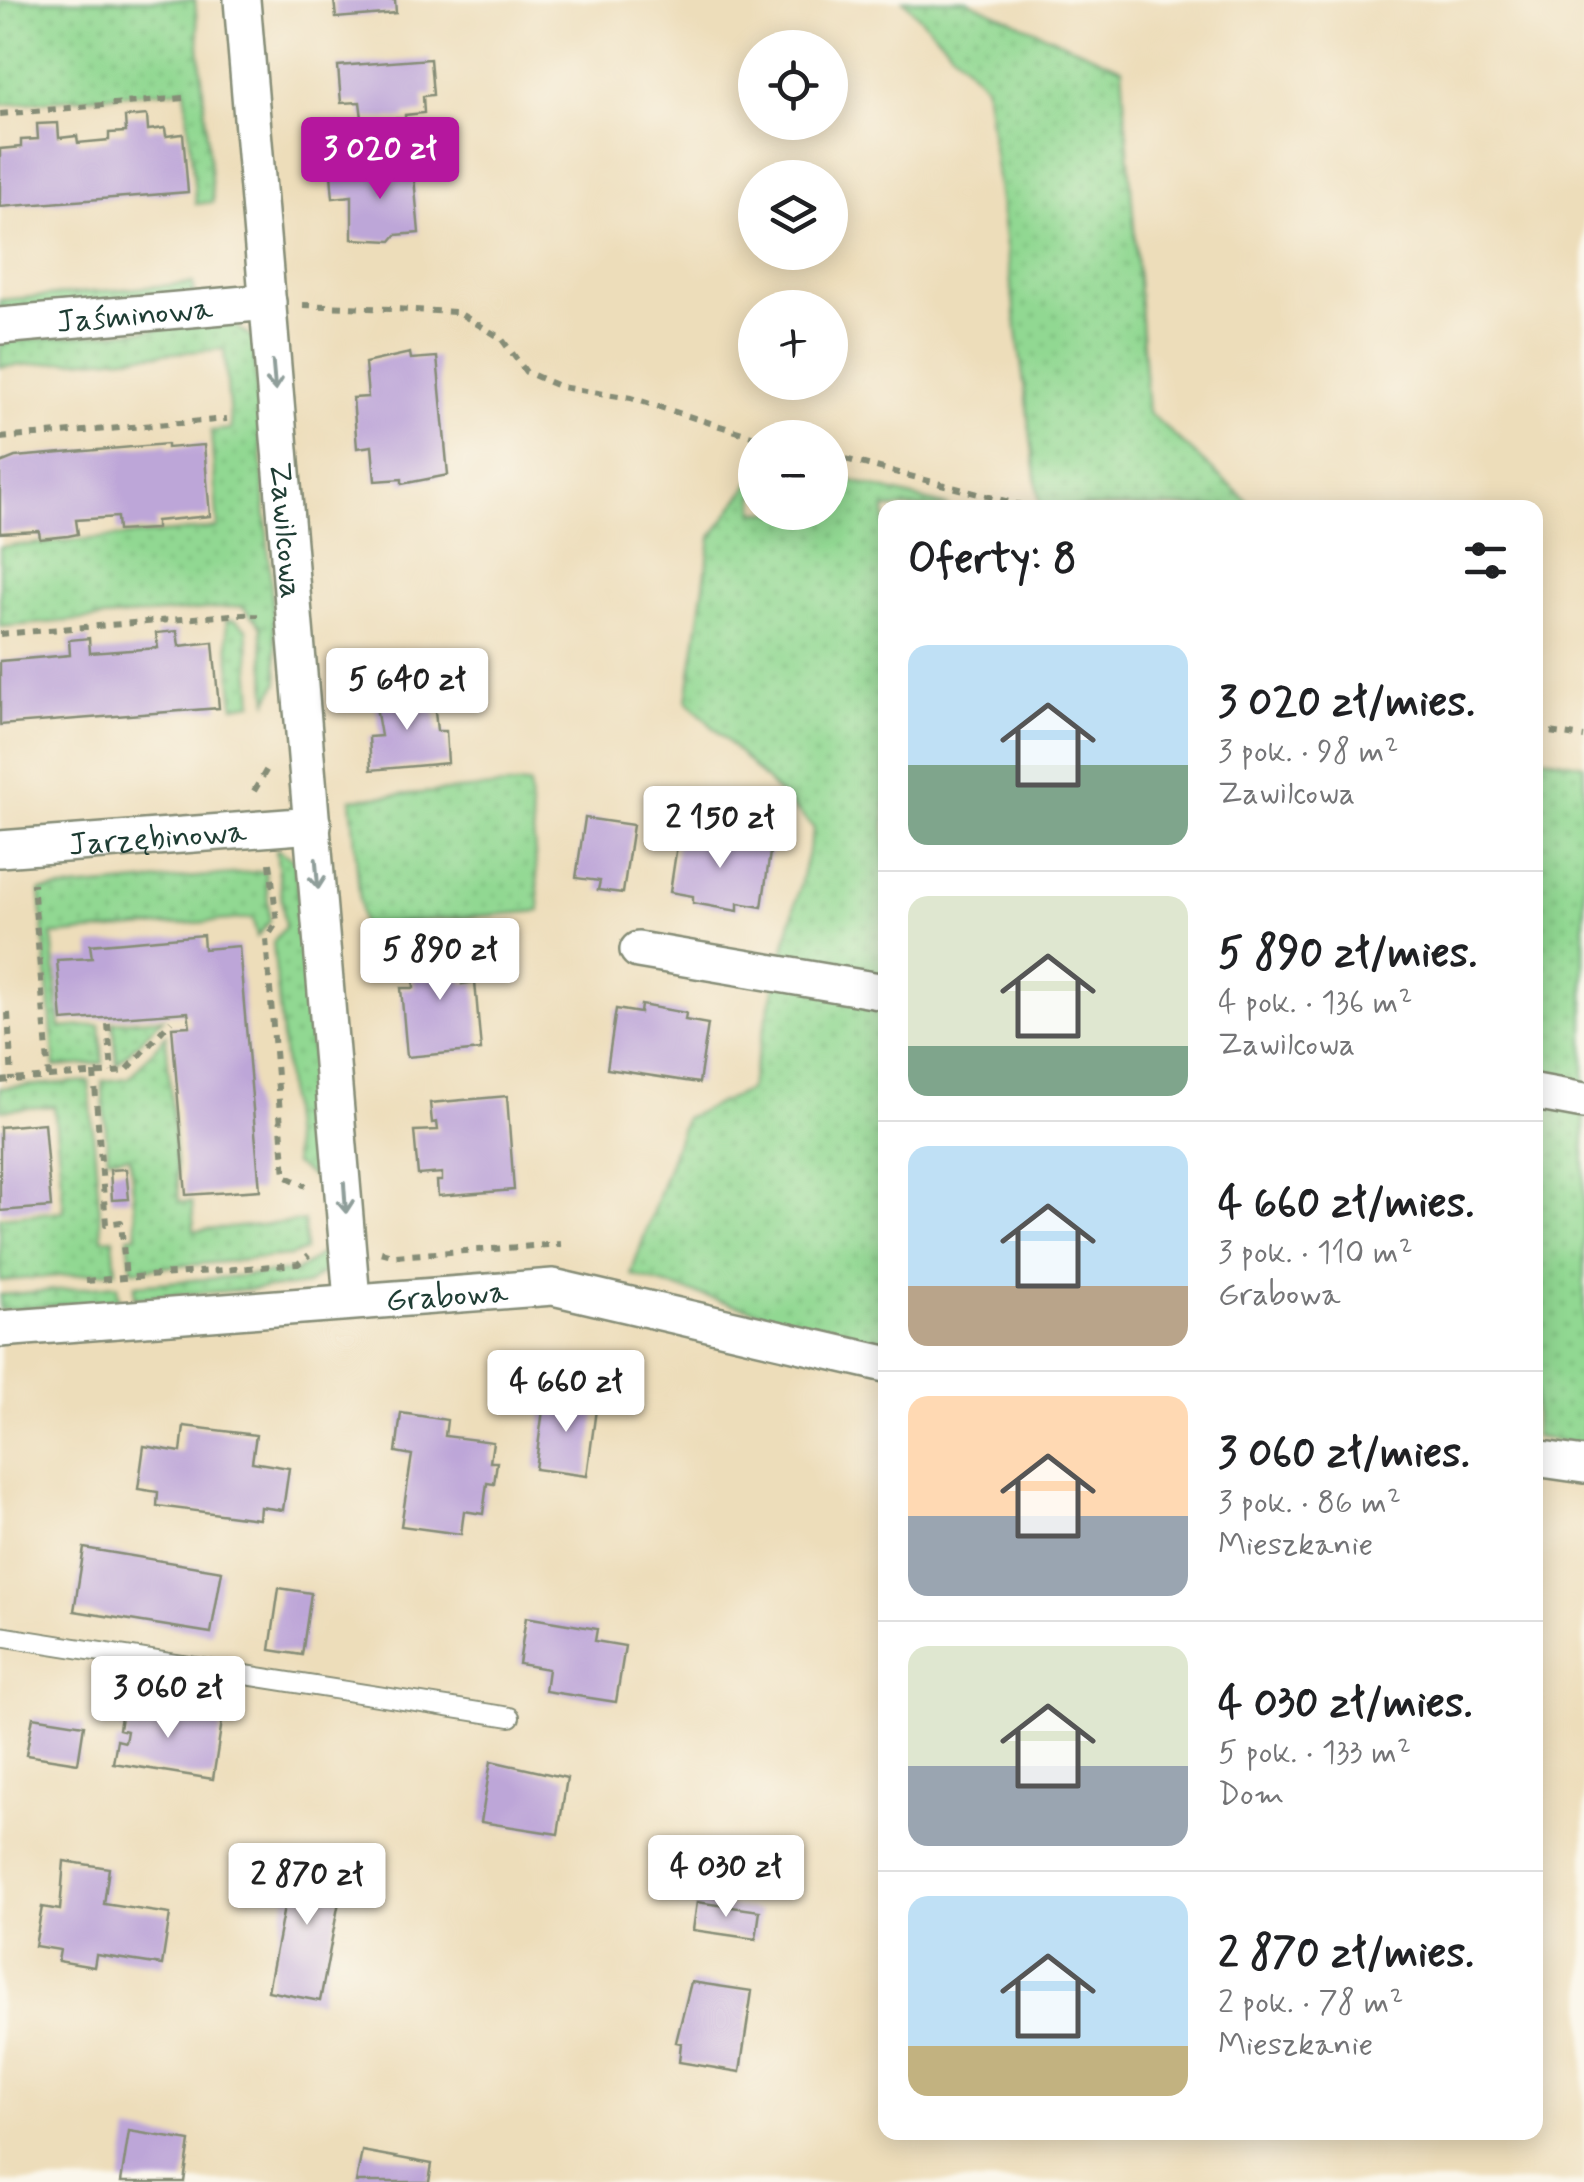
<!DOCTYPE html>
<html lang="pl">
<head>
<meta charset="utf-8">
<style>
	:root { --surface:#fff; --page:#f6f6f6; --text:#202124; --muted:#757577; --line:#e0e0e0; --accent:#b5179e }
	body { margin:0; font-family:Mynerve,sans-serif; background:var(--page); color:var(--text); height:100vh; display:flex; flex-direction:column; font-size:38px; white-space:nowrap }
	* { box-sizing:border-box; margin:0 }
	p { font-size:32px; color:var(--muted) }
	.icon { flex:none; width:55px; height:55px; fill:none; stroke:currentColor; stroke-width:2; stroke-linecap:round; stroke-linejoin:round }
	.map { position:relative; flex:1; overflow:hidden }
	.sheet { position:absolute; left:878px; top:500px; width:665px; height:1640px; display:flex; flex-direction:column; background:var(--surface); border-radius:20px; box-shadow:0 5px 25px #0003 }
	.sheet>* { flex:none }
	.tools { position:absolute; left:738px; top:30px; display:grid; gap:20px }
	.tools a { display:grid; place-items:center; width:110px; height:110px; border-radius:50%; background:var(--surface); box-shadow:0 5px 25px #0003; font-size:50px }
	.price { position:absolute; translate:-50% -85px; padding:0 22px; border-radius:10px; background:#fff; color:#222; font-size:32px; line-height:65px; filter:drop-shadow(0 2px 5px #0008) }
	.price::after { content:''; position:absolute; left:50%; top:60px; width:30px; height:22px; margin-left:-15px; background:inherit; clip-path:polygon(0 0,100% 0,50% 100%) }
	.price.selected { background:var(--accent); color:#fff }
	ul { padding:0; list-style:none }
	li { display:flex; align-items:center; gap:30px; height:250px; padding:0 30px }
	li+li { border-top:2px solid var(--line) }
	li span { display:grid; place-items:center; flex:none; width:280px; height:200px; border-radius:20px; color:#555 }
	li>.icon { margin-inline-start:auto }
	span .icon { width:120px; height:120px; fill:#fffc; stroke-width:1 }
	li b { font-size:42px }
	h2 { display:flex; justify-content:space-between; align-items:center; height:120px; padding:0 30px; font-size:42px }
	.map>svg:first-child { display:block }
</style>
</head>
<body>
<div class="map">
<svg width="1584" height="2182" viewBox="0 0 1584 2182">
	<defs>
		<pattern id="grass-dots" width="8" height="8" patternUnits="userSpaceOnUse" patternTransform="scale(2.5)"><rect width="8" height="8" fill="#91d892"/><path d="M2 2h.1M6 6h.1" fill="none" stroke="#7dba7e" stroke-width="1.8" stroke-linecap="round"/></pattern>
	</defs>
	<rect width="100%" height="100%" fill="#fbf7ec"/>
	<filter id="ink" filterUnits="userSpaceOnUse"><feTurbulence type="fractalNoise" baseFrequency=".01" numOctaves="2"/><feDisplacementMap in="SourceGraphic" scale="20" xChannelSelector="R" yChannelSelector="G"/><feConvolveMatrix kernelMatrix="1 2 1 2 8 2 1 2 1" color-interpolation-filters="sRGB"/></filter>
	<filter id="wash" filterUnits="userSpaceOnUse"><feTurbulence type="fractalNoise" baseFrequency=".0048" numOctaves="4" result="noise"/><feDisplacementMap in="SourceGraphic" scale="40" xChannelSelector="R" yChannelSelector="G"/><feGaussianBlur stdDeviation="2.25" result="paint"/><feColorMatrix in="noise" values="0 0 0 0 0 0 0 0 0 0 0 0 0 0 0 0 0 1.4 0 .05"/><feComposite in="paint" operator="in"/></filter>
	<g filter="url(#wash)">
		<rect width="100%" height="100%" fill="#edddba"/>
		<path fill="url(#grass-dots)" stroke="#588a63" stroke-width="2.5" d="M0,0H195L213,202L196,204L185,89L0,105Z
			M903,0H966L1122,68L1148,412L1254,507H1040L985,85Z
			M193,283L194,293L0,310V300Z
			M231,323L253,339L278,682L268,701L261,626L242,606L0,627V547L218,528L211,431L231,429L224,349L0,367V342Z
			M830,475L950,507L885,508V1341L824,1330L631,1275L685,1118L749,1090L814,828L687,701L711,538L755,476V512H830Z
			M226,620H236L247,629L253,703L234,706Z
			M1535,756L1584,765V1444L1535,1437Z
			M529,784L540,911L362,926L351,799Z
			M276,849L295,860L323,1173L314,1178L294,1164L273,942L285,927Z
			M265,871L270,921L257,937L253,918L52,935L60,1028L100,1025L103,1063L55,1067L40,891Z
			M163,1018L117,1064L113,1022Z
			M166,1035L179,1202H192L194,1231L304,1221L305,1250L290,1256L132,1270L128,1237L137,1236L130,1156L108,1158L102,1081L129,1078Z
			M89,1081L102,1239L113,1238L116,1271L0,1281V1217L64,1211L54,1106L0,1110V1088Z
			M321,1254H329L323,1273L306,1285L134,1298L135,1285L297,1271Z
			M117,1285L119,1300L0,1310V1295Z"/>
		<g id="blocks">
			<path fill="#bda6d8" d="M334,0H395L396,13L336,18Z
				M430,59L433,95L423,96L424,113L405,115V119L362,118L360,102L341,103L338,66Z
				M147,115L148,130L165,128L166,136L183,134L188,192L0,207V149L21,147V140L38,139L37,124L58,123L59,138L77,136L78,143L109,140V133L126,132L125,117Z
				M413,166L419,233L396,235L391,241L352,239V196L333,198L331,174Z
				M410,353L411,359L437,357L448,475L402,484V479L375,481L372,446L357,448L353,398L368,397L365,363Z
				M167,444V448L204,445L210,516L156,521V529L118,531L117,517L76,520L78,534L68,536L40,539L39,531L0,533V463L15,457Z
				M177,631L179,646L213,642L219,708L0,725V661L70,655L69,640L89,638L90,653L158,648L156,633Z
				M433,691L437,731H446L448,763L371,770L369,737L381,736L374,696Z
				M585,818L633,825L623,893L598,890L600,881L576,878Z
				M679,832L771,846L762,907L738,903V911L715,907L693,903V896L670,892Z
				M203,935L204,949L239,946L260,1190L186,1195L172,1027L190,1026L188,1012L62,1021L57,960L92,958L90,945Z
				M458,939L462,984L475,982L481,1050L407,1057L401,988H414L411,943Z
				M641,1005L686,1013L685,1020L708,1024L699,1083L607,1069L616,1009L640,1013Z
				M507,1096L514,1190L438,1196L437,1181H442V1173L418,1175L414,1131L438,1130L437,1122L432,1123L430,1103Z
				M44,1123L51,1207L0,1211V1127Z
				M126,1169L129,1199L112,1200L110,1170Z
				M545,1395L597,1402L587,1476L535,1469Z
				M401,1413L447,1420L445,1436L493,1442L490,1462H497L494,1484L487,1483L483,1514L464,1511L461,1534L401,1526L412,1455L396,1452Z
				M184,1426L256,1435L252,1462L289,1468L283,1510L260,1507L259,1519L157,1506L158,1492L138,1489L144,1446L181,1452Z
				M84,1548L222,1571L211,1633L74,1611Z
				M279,1588L311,1593L302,1655L270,1650Z
				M526,1617L597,1629L595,1641L625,1646L616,1702L545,1691L548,1669L519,1664Z
				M123,1704L188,1709L187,1715L222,1721L213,1779L113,1763L117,1740L125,1742L127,1731L119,1729Z
				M33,1717L84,1725L78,1763L26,1755Z
				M491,1761L567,1778L558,1834L481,1822Z
				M294,1855L346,1865L320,2001L268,1991Z
				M64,1861L109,1868L104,1904L170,1914L162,1965L96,1955L94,1967L58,1961L60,1950L35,1946L42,1907L60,1910Z
				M697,1902L760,1911L756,1939L693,1930Z
				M691,1982L752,1991L740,2072L679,2062L681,2043L676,2042Z
				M129,2131L190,2141L184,2182H121Z
				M362,2151L432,2164L429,2182H356Z"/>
		</g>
	</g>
	<g filter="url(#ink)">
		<use href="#blocks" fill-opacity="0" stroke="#868d77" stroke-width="2.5"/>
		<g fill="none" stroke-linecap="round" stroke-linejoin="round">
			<g stroke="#868d77" stroke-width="22">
				<path id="service" d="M0,1636L510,1717"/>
			</g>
			<g stroke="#868d77" stroke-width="40">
				<g id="minor">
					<path id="s1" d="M242,0L352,1300"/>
					<path id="s2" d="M0,326L268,302"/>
					<path id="s3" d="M0,849L313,825"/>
					<path d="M638,950L885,992"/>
					<path d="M1535,1092L1584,1101"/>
					<path id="s4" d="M0,1329L553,1287L885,1364"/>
					<path d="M1535,1458L1584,1465"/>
				</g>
			</g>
			<path stroke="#868d77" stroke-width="6" stroke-dasharray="8 8" stroke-linecap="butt" d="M0,114L183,98
				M303,305L457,312L501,338L526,372L561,387L631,398L758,438
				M0,438L227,419
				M830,455L1032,508
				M0,634L255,613V617
				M1535,730L1584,737
				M254,791L267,769
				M270,863L277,922L266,939L285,1176L306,1186
				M8,1013L12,1080
				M108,1024L112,1072
				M94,1073L106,1224L121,1222L126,1279
				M49,1077L126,1071L171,1021
				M0,1081L49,1077L33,883
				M381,1252L395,1256L561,1244
				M86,1281L298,1264L309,1255"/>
			<use href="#service" stroke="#fff" stroke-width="18"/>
			<use href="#minor" stroke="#fff" stroke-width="35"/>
		</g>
		<defs><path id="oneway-shaft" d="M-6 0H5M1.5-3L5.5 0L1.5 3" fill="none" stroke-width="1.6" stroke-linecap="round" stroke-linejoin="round" transform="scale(2.5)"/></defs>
		<g stroke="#8f9e9a">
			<use href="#oneway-shaft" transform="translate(274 376) rotate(85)"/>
			<use href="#oneway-shaft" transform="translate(317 874) rotate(85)"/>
			<use href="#oneway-shaft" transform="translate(345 1198) rotate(86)"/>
		</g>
	</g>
	<g text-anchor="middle" stroke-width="10" stroke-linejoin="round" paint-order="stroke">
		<g font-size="32" fill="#1f3d34" stroke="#fbf7ec">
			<text dy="11" stroke="none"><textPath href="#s2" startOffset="135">Jaśminowa</textPath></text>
			<text dy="11" stroke="none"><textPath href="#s1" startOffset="532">Zawilcowa</textPath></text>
			<text dy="11" stroke="none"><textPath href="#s3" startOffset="158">Jarzębinowa</textPath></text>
			<text dy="11" stroke="none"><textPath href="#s4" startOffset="448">Grabowa</textPath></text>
		</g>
	</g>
</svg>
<div class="tools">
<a><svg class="icon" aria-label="locate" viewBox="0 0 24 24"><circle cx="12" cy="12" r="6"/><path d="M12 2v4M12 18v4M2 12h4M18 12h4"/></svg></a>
<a><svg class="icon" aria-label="layers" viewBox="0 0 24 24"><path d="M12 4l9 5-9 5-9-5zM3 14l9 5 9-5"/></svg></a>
<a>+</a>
<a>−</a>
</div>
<b class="price selected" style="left:380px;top:202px">3 020 zł</b>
<b class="price" style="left:407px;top:733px">5 640 zł</b>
<b class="price" style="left:720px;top:871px">2 150 zł</b>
<b class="price" style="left:440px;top:1003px">5 890 zł</b>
<b class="price" style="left:566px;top:1435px">4 660 zł</b>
<b class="price" style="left:168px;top:1741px">3 060 zł</b>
<b class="price" style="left:726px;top:1920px">4 030 zł</b>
<b class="price" style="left:307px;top:1928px">2 870 zł</b>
<section class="sheet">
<h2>Oferty: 8<svg class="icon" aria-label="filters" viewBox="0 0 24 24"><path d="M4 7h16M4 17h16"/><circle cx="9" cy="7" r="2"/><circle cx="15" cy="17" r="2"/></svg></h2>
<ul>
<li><span style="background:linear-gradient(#bfe0f5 60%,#7fa58c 0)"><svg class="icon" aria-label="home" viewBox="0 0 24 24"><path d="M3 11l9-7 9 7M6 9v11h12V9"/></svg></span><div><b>3 020 zł/mies.</b><p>3 pok. · 98 m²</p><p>Zawilcowa</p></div></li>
<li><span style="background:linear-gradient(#dfe7d0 75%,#7fa58c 0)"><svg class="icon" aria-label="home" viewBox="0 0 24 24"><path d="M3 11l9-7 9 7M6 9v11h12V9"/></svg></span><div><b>5 890 zł/mies.</b><p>4 pok. · 136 m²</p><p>Zawilcowa</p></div></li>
<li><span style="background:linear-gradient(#bfe0f5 70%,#b9a48a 0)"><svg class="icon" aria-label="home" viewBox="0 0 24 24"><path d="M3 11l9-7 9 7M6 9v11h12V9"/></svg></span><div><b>4 660 zł/mies.</b><p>3 pok. · 110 m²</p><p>Grabowa</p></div></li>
<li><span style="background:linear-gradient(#ffd9b3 60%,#9aa5b1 0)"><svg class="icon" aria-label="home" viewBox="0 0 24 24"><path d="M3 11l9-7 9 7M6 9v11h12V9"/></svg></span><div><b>3 060 zł/mies.</b><p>3 pok. · 86 m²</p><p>Mieszkanie</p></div></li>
<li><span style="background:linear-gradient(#dfe7d0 60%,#9aa5b1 0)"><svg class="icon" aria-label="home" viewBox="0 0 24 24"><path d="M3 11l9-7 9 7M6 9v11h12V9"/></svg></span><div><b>4 030 zł/mies.</b><p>5 pok. · 133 m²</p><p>Dom</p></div></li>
<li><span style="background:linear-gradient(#bfe0f5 75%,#c2b280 0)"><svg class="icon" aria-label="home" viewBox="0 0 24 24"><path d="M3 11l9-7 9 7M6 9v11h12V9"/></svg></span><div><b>2 870 zł/mies.</b><p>2 pok. · 78 m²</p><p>Mieszkanie</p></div></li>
</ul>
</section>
</div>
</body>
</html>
